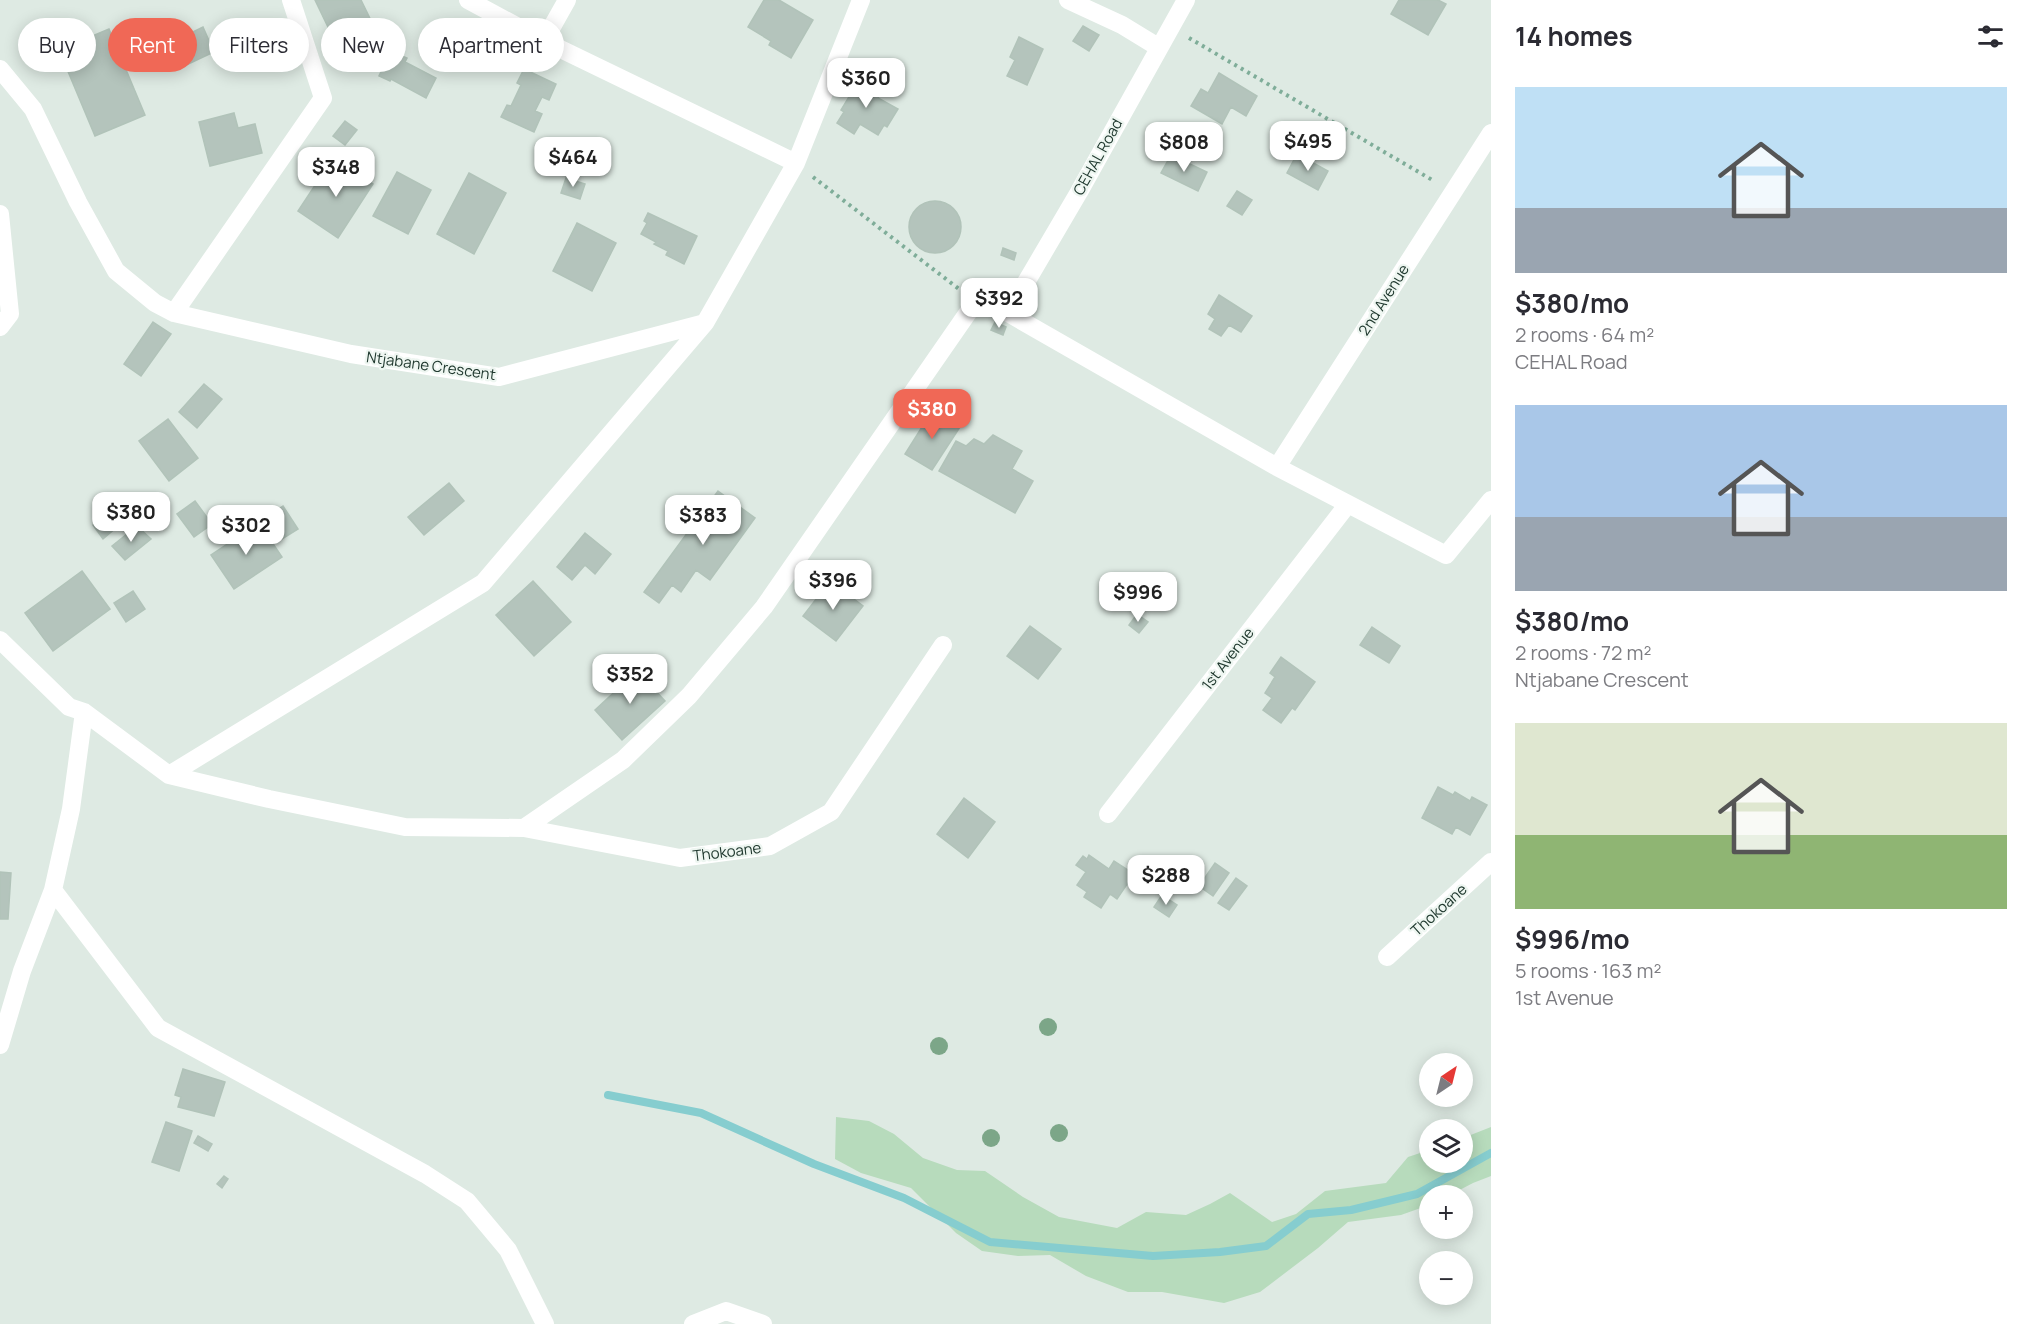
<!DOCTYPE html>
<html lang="en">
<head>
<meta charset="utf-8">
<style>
	:root { --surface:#fff; --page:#f7f7f7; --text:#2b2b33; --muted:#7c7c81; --accent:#f06856 }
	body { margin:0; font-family:Manrope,sans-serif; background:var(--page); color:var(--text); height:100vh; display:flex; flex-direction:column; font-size:22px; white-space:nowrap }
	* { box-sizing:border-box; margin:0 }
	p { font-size:20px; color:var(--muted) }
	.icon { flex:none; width:33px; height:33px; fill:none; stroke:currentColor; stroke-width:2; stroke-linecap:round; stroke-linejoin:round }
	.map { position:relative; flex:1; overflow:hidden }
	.drawer { display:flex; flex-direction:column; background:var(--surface); width:540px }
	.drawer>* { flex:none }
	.hud { position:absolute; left:18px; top:18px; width:570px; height:54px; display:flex; gap:12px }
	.needle { width:39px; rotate:35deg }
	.buttons { position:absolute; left:1419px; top:1053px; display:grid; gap:12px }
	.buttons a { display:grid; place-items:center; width:54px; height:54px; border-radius:50%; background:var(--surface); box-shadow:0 3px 15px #0003; font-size:30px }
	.price { position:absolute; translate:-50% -51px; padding:0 14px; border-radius:12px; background:#fff; color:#222; font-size:20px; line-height:39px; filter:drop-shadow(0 2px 3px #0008) }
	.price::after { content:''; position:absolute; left:50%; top:36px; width:18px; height:14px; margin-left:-9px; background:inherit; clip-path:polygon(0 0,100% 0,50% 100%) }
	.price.selected { background:var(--accent); color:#fff }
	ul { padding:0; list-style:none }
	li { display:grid; align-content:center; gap:12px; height:318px; padding:0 24px }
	li span { display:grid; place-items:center; height:186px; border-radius:0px; color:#555 }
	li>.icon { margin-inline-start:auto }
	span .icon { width:108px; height:108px; fill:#fffc; stroke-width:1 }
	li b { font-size:26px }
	h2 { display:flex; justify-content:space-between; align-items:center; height:72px; padding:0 24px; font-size:26px }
	.pill { padding:0 21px; border-radius:27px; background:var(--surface); box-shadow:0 3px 15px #0003; font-size:21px; line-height:54px }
	.pill.selected { background:var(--accent); color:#fff }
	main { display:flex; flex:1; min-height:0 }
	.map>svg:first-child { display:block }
</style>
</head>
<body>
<main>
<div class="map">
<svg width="1491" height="1324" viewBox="0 0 1491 1324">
	<rect width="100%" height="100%" fill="#deeae3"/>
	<path fill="#b7dbbc" d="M836,1117L869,1121L894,1134L923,1158L957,1170L985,1171L1023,1197L1059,1217L1117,1228L1146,1212L1186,1215L1210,1204L1230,1193L1272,1222L1296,1214L1325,1191L1386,1183L1408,1157L1429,1150L1430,1162H1462L1463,1138L1491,1127V1176L1473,1183L1450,1195L1430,1196L1429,1205L1401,1215L1348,1222L1318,1248L1260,1292L1224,1303L1162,1292H1128L1086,1276L1050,1255L1018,1256L982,1251L956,1233L911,1188L861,1173L835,1159Z"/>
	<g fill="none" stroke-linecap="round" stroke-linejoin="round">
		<path stroke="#86cdcf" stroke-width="8" d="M608,1095L701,1113L814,1164L904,1198L990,1242L1153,1256L1220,1252L1266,1246L1308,1214L1351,1210L1417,1194L1491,1153"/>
	</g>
	<path fill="#b4c4bc" stroke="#b1c3b9" stroke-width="1.5" d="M315,0H361L378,35L340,52Z
		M764,0H779L813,20L791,58L769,45L771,41L748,27Z
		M1399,0H1438L1446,4L1428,35L1391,14Z
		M1083,26L1099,35L1089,51L1073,41Z
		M203,27L214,52L182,67L170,43Z
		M109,29L145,115L95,136L59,50Z
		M1019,37L1043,49L1027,85L1007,76L1015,60L1010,57Z
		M391,51L407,58L405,62L436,78L426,98L391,79L390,81L379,76Z
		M524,69L556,84L549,100L542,97L535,111L542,114L534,132L501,117L507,105L511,106L521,85L517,83Z
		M1219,73L1257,96L1246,116L1231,107L1222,124L1191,106L1201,89L1208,93Z
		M861,77L883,91L878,98L898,109L887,127L884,125L878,135L860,124L854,134L837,123L844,112L841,110Z
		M234,113L238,128L255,124L262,153L210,166L199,122Z
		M345,121L357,130L345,145L333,136Z
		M1297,154L1328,171L1318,190L1287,173Z
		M1171,155L1207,172L1198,191L1161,173Z
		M333,158L373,184L338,238L298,211Z
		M397,172L431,190L408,234L373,216Z
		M469,173L506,193L474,254L437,234Z
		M566,178L585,184L580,199L561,193Z
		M1237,191L1252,200L1242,215L1227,206Z
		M909 227a26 26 0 1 1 52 0a26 26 0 1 1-52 0Z
		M648,213L697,236L684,264L666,255L668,251L654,244L656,242L641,234L647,223L644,221Z
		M577,223L616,243L592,291L553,271Z
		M1003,248L1016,253L1014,260L1001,255Z
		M1219,295L1252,316L1241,332L1229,325L1221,336L1209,329L1215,319L1208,314Z
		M153,322L171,334L141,376L124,364Z
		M995,322L1006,327L1003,335L991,330Z
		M204,384L222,399L197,428L179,412Z
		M932,411L960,427L932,470L905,454Z
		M168,419L198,458L169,481L139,441Z
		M993,435L1022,451L1012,469L1033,481L1015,513L939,471L956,441L966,446L974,439L984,444Z
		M449,483L464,501L424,535L408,517Z
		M718,491L755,518L710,580L696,570L681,592L672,585L659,603L644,592Z
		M195,501L212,524L194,537L177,514Z
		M283,506L298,529L282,539L268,516Z
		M107,509L118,526L103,539L93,525Z
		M259,523L282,557L234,589L211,555Z
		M137,526L151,539L125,560L112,546Z
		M585,533L611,554L595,574L585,565L572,580L557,567Z
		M82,571L110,609L53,651L25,613Z
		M533,581L571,622L534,656L496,615Z
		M830,581L863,606L836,641L803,616Z
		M133,591L145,609L126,622L114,603Z
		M1137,614L1148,622L1139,633L1129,625Z
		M1030,626L1061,649L1038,679L1007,656Z
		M1372,627L1400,646L1389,663L1360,645Z
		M1281,657L1315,682L1295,710L1292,708L1281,723L1263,710L1272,698L1265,693L1275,677L1270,673Z
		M637,671L665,701L622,740L595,710Z
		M1438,787L1453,795L1455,792L1470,801L1472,797L1487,805L1470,835L1456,827L1452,834L1422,818Z
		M964,798L995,822L968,858L937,834Z
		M1089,855L1109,869L1114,861L1134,874L1117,899L1110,894L1101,908L1084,897L1087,892L1077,885L1086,872L1076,865L1083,856L1087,859Z
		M1215,863L1229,873L1213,896L1199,886Z
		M0,872L11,873L8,919H0Z
		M1236,878L1247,886L1229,910L1218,903Z
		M1162,895L1177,905L1169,917L1154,907Z
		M183,1069L225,1082L214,1116L178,1107L181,1097L175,1095Z
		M166,1122L192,1131L179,1171L152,1162Z
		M198,1136L212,1144L208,1151L194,1143Z
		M224,1176L228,1179L222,1188L217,1184Z"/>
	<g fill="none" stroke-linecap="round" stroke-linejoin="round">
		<path stroke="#7fad99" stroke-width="4" stroke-dasharray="3 4.5" stroke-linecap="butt" d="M1189,38L1434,181
			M813,177L959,289"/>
		<path stroke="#fff" stroke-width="18" d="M468,0L544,41L796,163
			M1068,0L1122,25L1158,47
			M1186,0L1079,192L1008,313L1277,467L1446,555L1491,500
			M544,41L567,0
			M0,69L33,109L78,202L116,271L155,303L174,313L351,354L499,377L705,323L796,163L861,0
			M0,214L10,314L0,327
			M174,313L323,98L291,0
			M1277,467L1491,133
			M0,640L69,707L84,712L169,775L269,799L405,827L524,828L623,760L689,696L764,607L976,301
			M169,775L483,583L705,323
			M1108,814L1348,504
			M524,828L680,858L770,846L831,812L943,645
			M53,890L158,1028L425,1174L467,1201L508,1250L545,1324
			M1387,957L1491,862
			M0,1045L22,971L53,890L71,809L84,712
			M693,1324L726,1311L763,1324"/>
	</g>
	<g fill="#7ca688">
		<circle cx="1048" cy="1027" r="9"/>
		<circle cx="939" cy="1046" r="9"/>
		<circle cx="1059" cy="1133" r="9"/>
		<circle cx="991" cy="1138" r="9"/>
	</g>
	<g text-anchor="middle" stroke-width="4.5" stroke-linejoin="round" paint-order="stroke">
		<g font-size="15" fill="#20392f" stroke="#eef6f1">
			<text transform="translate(1098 157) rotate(-61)" y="5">CEHAL Road</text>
			<text transform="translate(1384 300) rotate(-58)" y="5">2nd Avenue</text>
			<text transform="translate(431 366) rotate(8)" y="5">Ntjabane Crescent</text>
			<text transform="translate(1228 659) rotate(-52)" y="5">1st Avenue</text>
			<text transform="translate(727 852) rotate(-7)" y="5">Thokoane</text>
			<text transform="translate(1439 910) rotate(-42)" y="5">Thokoane</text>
		</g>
	</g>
</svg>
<div class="buttons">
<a><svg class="needle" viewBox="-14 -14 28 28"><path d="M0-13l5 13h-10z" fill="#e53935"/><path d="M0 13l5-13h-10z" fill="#7c7c81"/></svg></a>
<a><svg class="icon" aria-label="layers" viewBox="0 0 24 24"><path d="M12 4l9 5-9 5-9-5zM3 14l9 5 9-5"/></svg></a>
<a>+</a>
<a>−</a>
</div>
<b class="price" style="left:866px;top:109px">$360</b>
<b class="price" style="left:1308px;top:172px">$495</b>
<b class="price" style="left:1184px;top:173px">$808</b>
<b class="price" style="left:573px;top:188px">$464</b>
<b class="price" style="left:336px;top:198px">$348</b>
<b class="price" style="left:999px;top:329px">$392</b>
<b class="price selected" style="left:932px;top:440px">$380</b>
<b class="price" style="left:131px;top:543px">$380</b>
<b class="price" style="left:703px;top:546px">$383</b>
<b class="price" style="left:246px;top:556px">$302</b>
<b class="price" style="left:833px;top:611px">$396</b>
<b class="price" style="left:1138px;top:623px">$996</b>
<b class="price" style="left:630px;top:705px">$352</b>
<b class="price" style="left:1166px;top:906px">$288</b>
<div class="hud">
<a class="pill">Buy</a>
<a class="pill selected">Rent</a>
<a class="pill">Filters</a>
<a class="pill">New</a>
<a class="pill">Apartment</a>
</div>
</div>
<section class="drawer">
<h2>14 homes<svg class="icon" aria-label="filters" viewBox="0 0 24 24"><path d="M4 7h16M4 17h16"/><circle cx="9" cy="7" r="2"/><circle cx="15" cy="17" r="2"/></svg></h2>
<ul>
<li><span style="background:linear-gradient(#bfe0f5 65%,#9aa5b1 0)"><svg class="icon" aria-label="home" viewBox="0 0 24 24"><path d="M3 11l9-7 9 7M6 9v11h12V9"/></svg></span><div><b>$380/mo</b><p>2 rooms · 64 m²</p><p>CEHAL Road</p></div></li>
<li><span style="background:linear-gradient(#a9c7e8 60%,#9aa5b1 0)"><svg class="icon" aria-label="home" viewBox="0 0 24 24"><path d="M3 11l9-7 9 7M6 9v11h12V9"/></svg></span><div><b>$380/mo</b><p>2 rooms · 72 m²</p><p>Ntjabane Crescent</p></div></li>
<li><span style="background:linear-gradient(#dfe7d0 60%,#8fb573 0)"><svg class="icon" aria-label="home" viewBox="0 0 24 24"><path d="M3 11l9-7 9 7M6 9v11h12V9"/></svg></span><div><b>$996/mo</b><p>5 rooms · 163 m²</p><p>1st Avenue</p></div></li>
</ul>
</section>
</main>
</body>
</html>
